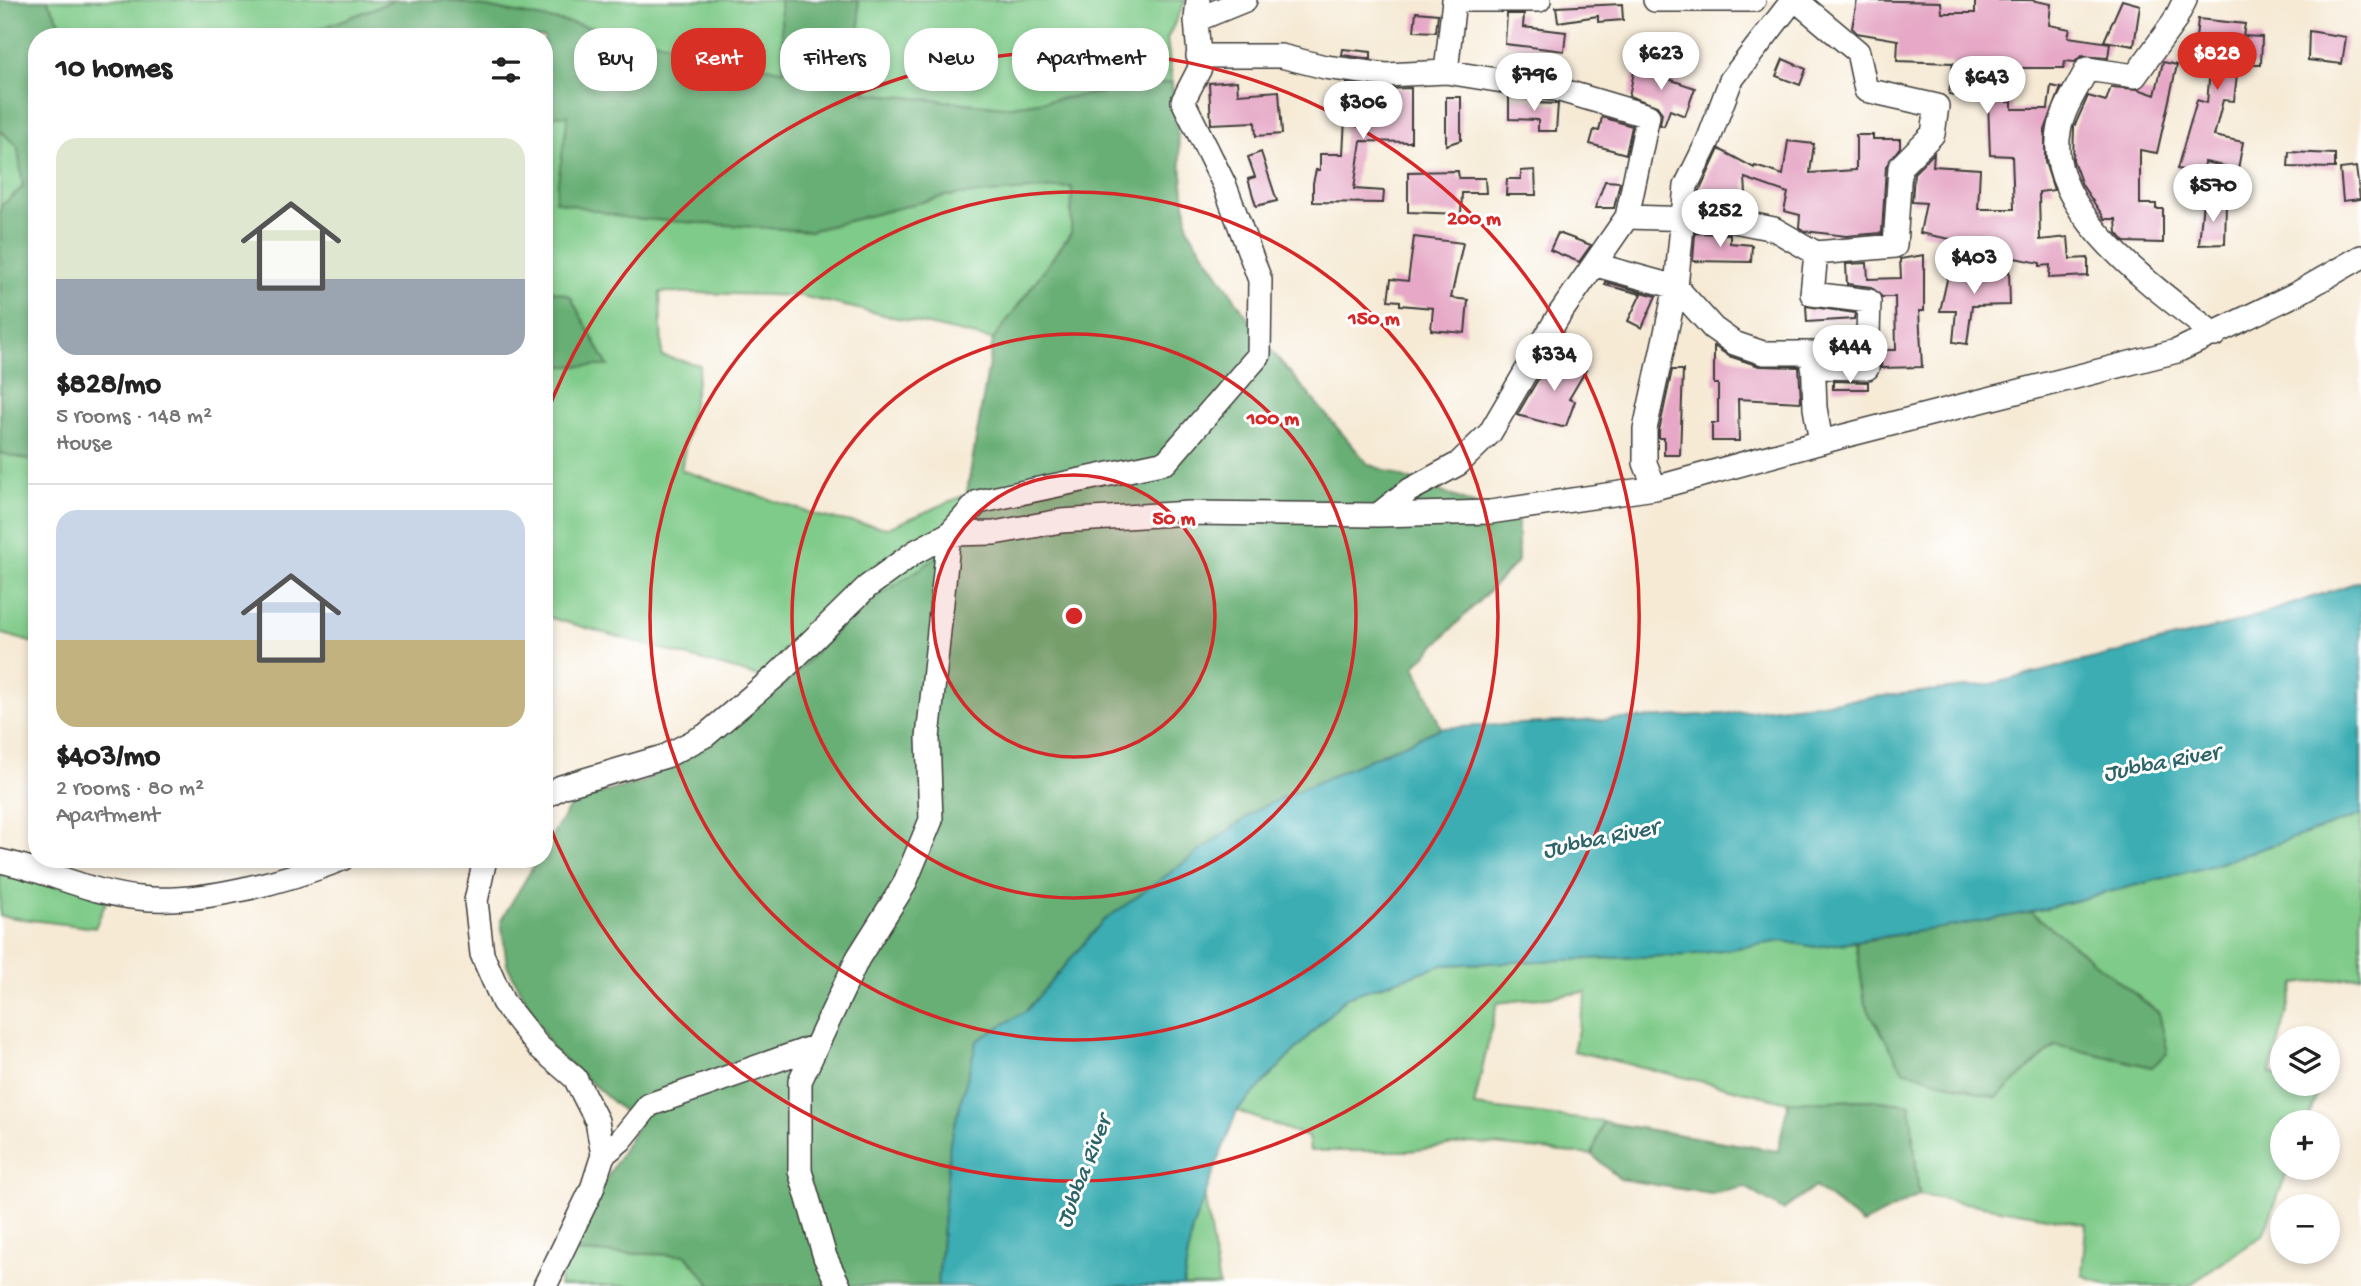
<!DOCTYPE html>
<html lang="en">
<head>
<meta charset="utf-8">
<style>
	:root { --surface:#fff; --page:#f6f6f6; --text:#222; --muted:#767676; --line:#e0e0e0; --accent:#d93025 }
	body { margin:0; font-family:"Gochi Hand",sans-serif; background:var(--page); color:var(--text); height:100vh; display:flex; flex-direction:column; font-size:26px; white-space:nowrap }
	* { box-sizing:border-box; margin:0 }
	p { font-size:23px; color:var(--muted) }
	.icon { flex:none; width:38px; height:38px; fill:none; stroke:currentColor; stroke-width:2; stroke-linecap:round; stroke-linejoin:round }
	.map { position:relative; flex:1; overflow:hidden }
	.drawer { position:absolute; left:28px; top:28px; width:525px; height:840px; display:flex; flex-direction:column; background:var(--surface); border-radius:28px; box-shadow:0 4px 10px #0003 }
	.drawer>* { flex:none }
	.top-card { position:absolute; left:574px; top:28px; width:665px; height:63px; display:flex; gap:14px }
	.tools { position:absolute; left:2270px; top:1026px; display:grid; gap:14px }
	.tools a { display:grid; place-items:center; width:70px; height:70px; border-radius:50%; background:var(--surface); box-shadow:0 4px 10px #0003; font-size:35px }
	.price { position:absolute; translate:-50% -60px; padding:0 16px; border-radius:24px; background:#fff; color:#222; font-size:23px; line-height:46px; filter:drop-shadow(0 2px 4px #0008) }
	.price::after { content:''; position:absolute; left:50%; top:42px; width:21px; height:16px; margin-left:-10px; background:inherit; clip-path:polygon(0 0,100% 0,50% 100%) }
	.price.on { background:var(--accent); color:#fff }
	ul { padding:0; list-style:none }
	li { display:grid; align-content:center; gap:14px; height:371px; padding:0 28px }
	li+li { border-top:2px solid var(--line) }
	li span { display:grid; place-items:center; height:217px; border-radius:21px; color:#555 }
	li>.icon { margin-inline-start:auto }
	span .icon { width:126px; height:126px; fill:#fffc; stroke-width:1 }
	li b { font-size:30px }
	h2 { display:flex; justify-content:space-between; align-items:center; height:84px; padding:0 28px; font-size:30px }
	.tag { padding:0 24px; border-radius:28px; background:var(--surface); box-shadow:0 4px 10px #0003; font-size:24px; line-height:63px }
	.tag.on { background:var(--accent); color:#fff }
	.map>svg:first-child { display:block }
</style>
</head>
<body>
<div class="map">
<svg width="2361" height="1286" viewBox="0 0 2361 1286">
	<rect width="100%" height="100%" fill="#fff"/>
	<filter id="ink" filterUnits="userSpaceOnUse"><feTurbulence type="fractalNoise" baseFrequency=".0143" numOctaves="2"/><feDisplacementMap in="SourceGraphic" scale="14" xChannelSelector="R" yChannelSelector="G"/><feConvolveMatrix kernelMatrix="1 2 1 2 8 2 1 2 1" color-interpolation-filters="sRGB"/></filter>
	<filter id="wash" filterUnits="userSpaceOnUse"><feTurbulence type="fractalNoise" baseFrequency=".00686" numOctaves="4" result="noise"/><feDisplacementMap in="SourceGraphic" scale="28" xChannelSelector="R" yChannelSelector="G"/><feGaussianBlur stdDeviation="1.57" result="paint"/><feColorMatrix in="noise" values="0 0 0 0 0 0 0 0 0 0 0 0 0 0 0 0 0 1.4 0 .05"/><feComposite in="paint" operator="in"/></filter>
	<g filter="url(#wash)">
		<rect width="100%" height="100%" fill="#f6ead5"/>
		<path fill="#7fcb89" stroke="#4e7452" stroke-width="2" d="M47,0H395L312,32L308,37H69Z
			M447,0H780L784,72L618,32Z
			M858,0H1186L1167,39L1172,82L1005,107L865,93Z
			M568,114L810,231L945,196L1072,187L1071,233L993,340L801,296L660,292L662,356L700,365L681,470L823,517L888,528L965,495L958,544L856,611L785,684L544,616V366H608L570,297L544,288V117Z
			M0,130L18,147L23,187L0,207Z
			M0,453L37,462V644L0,633Z
			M2361,815V976L2295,984L2270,1073L2282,1077V1083H2301L2319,1089L2307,1122H2282V1167H2289L2263,1235L2188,1286H2109L2082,1275L2086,1224L1919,1195L1910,1105L1872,1100L1788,1102L1573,1051L1587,992L1497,1003L1474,1106L1603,1122L1592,1155L1471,1143L1409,1151H1310L1308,1137L1237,1111L1346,997L1443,965L1689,955L1782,941L1815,947L1856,942L1865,1004L1903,1070L1996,1098L2056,1045L2152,1067L2159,1013L2031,912L2211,866Z
			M0,858L114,883L95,928L0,916Z
			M1204,1192L1219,1286H1183L1192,1229Z
			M564,1252L686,1255L712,1286H559Z"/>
		<path fill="#67af75" stroke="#426648" stroke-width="2" d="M0,0H47L69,37H37V462L0,453V207L23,187L18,147L0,130Z
			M395,0H447L618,32L784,71L780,0H858L865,93L1005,107L1172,82L1188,229L1264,342L1368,464L1518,521V561L1415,666L1441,728L1261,807L1102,922L1027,1010L977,1041L950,1142L938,1286H712L686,1255L564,1252L638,1124L552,1049L507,965L501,920L538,859H544V848L574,800L644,782L785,684L856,611L958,544L993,340L1071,233L1072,187L945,196L810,231L627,218L555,201L568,115L544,117V37H308L312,32Z
			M544,288L570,296L608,366H544Z
			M2031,912L2159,1013L2168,1053L2152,1067L2056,1045L1996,1098L1903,1070L1865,1004L1856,942Z
			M1872,1100L1910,1105L1919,1195L1863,1224L1815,1187L1783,1210L1745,1187L1711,1194L1620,1179L1592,1155L1603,1122L1778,1151L1788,1102Z"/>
		<path fill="#3badb3" stroke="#2c6468" stroke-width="2" d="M2361,581V815L2211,866L2031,912L1954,926L1815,947L1782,941L1689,955L1443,965L1346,997L1237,1111L1192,1229L1183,1286H938L950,1142L977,1041L1027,1010L1102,922L1261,807L1441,728L1724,714L1991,684L2235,623Z"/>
		<g id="blocks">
			<path fill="#e6a8c6" d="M1857,0L1941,2L1942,13H1975V0H2031L2051,4L2049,25L2070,29L2068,37L2110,43L2108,58L2081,56L2075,62L2065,61L2064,68H2006L2007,102H2012V109H2048L2051,86L2061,88L2045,130V162L2054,190L2039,192L2040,240L2068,237L2070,259L2088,258V276L2049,278L2050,265L2040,266V263L1954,246L1955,240L1920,233L1926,203L1912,202L1914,173L1934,153L1933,166L1980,169L1978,209H2014L2012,156L1990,155L1988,101L1949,94L1953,63L1897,61L1898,40L1857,33L1852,28Z
				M2122,0L2140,5L2134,46L2104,41Z
				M1622,4L1623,20L1598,22V16L1558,22L1556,7Z
				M1416,12L1438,14L1436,32L1414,31Z
				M1507,14H1524L1523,27L1566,32L1564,51L1505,44Z
				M2198,19L2245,24L2243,36L2262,37L2261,65H2238L2234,101L2223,100L2214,136L2243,142L2238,169L2205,162L2203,174L2177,169L2197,100L2207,103L2210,69L2186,63L2193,38H2196Z
				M2309,31L2346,37L2342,64L2308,60Z
				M1343,49L1371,52V59L1342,55Z
				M1783,59L1806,69L1800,85L1776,76Z
				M2163,62L2177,65L2157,153L2140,150V204H2156V209H2163V243L2125,242L2117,233L2116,219H2105L2082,185L2073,160L2074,127L2088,96L2106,101L2111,87L2138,89L2155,95Z
				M1635,67L1664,71L1663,77L1695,88L1685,116L1670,110L1664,126L1660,125L1662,113L1657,106L1629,96Z
				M1237,81L1238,94L1279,91L1282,134L1256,136L1255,122L1211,124L1209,83Z
				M1347,84L1384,89L1411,88V142L1361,141L1354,189L1384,191L1383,203L1313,202V183L1316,170H1320V154H1343Z
				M1509,96L1535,100V103L1558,104L1556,131H1538V120L1509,119Z
				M1446,97H1461V140L1446,145Z
				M1602,117L1632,126L1626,154L1590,144L1594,130L1599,131Z
				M1856,135H1873V139H1900V147L1886,166L1882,233L1846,236L1805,231L1799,227L1800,215L1784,211L1788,193L1745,178L1747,209L1698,205L1700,190L1719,149L1754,168L1755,166L1783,175L1788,141L1814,144L1810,173L1856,170Z
				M1261,152L1277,201L1256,206L1248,179L1255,177L1248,157Z
				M2289,152L2335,154V168L2288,167Z
				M2356,167L2360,199L2343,201L2340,169Z
				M1535,170L1536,195H1506L1507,179H1521V171Z
				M1458,171L1459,178H1485L1486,193H1462L1461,214L1408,212V172Z
				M1605,181L1620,182L1614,208H1595Z
				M2203,201L2226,203L2225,244L2199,245Z
				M1558,233L1591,245L1579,262L1550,250Z
				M1695,233L1730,234V243L1752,245L1751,262L1693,261Z
				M1414,237L1463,243L1451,298L1468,300L1465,333L1431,330L1433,308L1400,305V301L1388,300L1391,279L1408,281Z
				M1924,255V311H1919L1922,367L1881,368L1882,350H1896L1895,297H1882L1871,287L1847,284L1846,264L1867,263L1868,279L1901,278L1900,259Z
				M2009,270L2010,305L1972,306L1967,344L1953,342L1956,311H1940L1949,271Z
				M1606,282L1656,296L1642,328L1628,321L1641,294L1605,285Z
				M1806,306L1855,313L1854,319L1807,322Z
				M1714,346L1729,356L1759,366L1799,367L1801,402L1738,399L1739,441H1712V423H1718V384H1714Z
				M1554,352L1586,370L1569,399L1575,401L1566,426L1562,427L1517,415Z
				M1672,370H1683L1680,455H1664V438H1659V431Z
				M1833,381L1868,382V389H1833Z"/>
		</g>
	</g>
	<g filter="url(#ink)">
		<use href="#blocks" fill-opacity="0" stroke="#3d3b38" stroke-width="2"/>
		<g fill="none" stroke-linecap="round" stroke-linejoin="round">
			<g stroke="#3d3b38" stroke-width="26">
				<path id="minor" d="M1655,0H1754
					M1796,0L1858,52L1866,90L1937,106L1933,134L1900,167L1895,246L1816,253
					M2185,0L2174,22L2135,76L2087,69C2077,89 2062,110 2059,132C2044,212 2161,292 2215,335
					M1196,20L1245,0
					M1198,56H1281L1325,67L1386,75L1446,72
					M1627,217L1729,220L1774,229L1816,253L1812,294L1869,301L1867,368L1813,367
					M1596,265L1676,287L1713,328L1734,343L1763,353H1813L1815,408L1821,442
					M1655,488L1645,463V429L1676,287L1686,186L1708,141L1731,80L1793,0
					M1378,515L1490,512L1655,488L1840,437L2177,351L2298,293L2361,257
					M544,797L561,787L666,756L706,735L778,674L867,587L915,552L949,534L994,533L1061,521L1189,513L1378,515L1408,491L1458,464L1490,433L1559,315L1627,217L1648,116L1560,90L1446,72L1454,0H1539
					M485,859L476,901L482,954L503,1002L538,1046L575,1078L597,1121L603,1155L592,1189L545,1286
					M0,861C46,870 93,894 139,898C198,905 287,881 342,859
					M603,1155L621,1140L649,1105L814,1047
					M839,1286L825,1257L800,1171V1081L858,958L904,885L931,820L928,738L949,534L978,502L1166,462L1259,355L1260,280L1225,186L1183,101L1200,68L1196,20L1198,0"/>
			</g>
			<use href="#minor" stroke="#fff" stroke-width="23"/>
		</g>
	</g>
	<circle cx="1074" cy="616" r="141" fill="#d62828" fill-opacity=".12"/>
	<g fill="none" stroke="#d62828" stroke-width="3.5">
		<circle cx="1074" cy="616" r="141"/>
		<circle cx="1074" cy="616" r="282"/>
		<circle cx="1074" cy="616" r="424"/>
		<path d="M545 418A565 565 0 1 1 545 814"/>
	</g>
	<g text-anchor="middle" stroke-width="6" stroke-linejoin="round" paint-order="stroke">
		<g font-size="24" font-style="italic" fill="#2c6468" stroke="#fff">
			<text transform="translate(2161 761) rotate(-11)" y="8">Jubba River</text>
			<text transform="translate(1600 837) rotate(-12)" y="8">Jubba River</text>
			<text transform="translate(1082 1171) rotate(-69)" y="8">Jubba River</text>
		</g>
	</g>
	<circle cx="1074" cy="616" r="10" fill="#d62828" stroke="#fff" stroke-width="3.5"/>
	<g font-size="21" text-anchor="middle" font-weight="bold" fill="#d62828" stroke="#fff" stroke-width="6" stroke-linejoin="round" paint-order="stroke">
		<text x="1474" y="224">200 m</text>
		<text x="1374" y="324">150 m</text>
		<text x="1273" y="424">100 m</text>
		<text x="1174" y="524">50 m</text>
	</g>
</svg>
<div class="tools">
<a><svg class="icon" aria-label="layers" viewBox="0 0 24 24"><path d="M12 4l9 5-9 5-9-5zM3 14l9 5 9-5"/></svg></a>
<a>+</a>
<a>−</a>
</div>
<b class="price" style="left:1661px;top:92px">$623</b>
<b class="price on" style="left:2217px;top:92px">$828</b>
<b class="price" style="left:1534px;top:113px">$796</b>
<b class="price" style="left:1987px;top:116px">$643</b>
<b class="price" style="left:1363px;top:141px">$306</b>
<b class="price" style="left:2213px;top:224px">$570</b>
<b class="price" style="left:1720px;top:249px">$252</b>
<b class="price" style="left:1974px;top:296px">$403</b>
<b class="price" style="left:1850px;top:385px">$444</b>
<b class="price" style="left:1554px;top:393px">$334</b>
<div class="top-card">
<a class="tag">Buy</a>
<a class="tag on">Rent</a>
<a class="tag">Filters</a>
<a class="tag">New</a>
<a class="tag">Apartment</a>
</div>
<section class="drawer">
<h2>10 homes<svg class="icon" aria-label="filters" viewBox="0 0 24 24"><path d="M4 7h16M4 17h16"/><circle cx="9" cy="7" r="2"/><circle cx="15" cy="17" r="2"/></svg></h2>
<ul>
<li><span style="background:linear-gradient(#dfe7d0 65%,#9aa5b1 0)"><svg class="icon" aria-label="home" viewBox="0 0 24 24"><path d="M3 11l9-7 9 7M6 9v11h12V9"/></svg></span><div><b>$828/mo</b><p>5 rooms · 148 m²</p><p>House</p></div></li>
<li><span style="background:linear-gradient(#c9d6e8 60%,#c2b280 0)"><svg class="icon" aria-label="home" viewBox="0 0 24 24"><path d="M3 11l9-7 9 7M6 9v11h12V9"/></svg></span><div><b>$403/mo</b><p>2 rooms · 80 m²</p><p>Apartment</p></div></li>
</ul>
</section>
</div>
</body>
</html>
